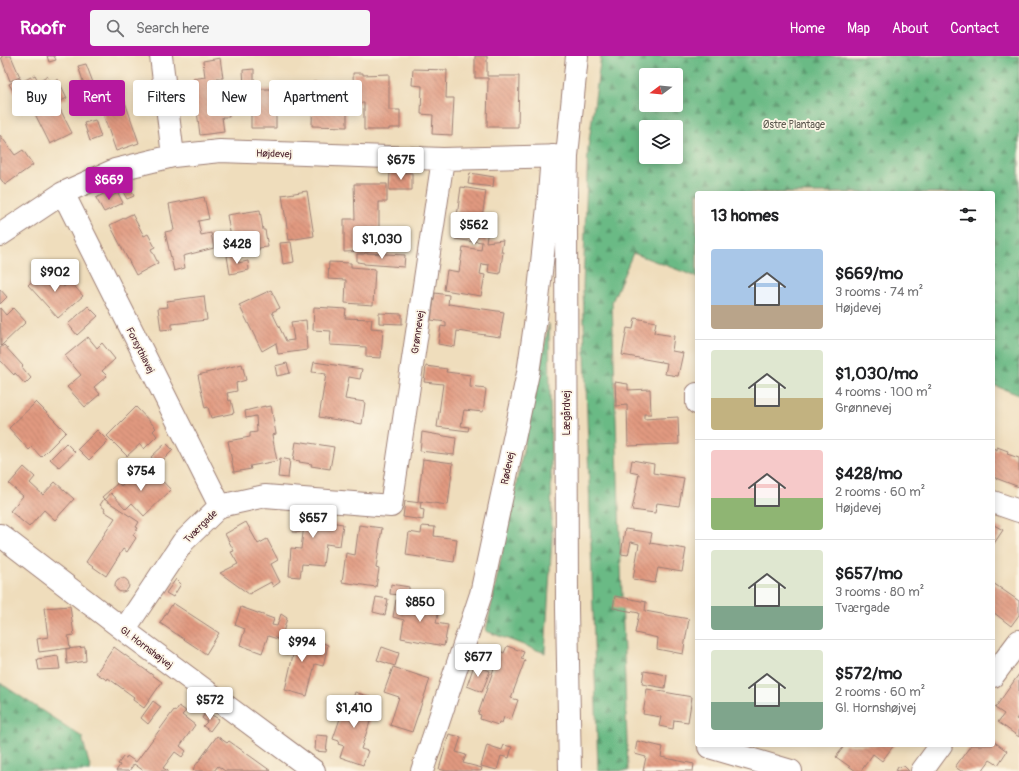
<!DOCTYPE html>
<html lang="en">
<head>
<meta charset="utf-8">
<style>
	:root { --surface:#fff; --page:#f6f6f6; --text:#202124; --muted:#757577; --line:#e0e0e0; --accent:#b5179e }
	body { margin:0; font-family:Pangolin,sans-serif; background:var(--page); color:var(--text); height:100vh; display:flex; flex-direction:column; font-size:15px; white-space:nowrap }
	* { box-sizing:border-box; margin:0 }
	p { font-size:13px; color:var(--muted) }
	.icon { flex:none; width:22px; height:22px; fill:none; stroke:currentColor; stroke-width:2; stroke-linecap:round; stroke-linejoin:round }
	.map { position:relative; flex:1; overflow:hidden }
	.drawer { position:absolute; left:695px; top:135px; width:300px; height:556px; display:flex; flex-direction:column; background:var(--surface); border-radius:4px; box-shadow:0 2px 10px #0003 }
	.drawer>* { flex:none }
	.guide { position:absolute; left:12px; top:24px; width:380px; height:36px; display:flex; gap:8px }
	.needle { width:26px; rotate:254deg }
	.tools { position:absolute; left:639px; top:12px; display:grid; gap:8px }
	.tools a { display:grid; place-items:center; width:44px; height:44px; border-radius:4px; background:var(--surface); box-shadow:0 2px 10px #0003; font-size:20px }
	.price { position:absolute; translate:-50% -34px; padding:0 9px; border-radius:4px; background:#fff; color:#222; font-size:13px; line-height:26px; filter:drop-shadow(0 1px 2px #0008) }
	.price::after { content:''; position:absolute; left:50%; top:24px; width:12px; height:9px; margin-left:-6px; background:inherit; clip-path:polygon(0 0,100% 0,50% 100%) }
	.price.on { background:var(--accent); color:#fff }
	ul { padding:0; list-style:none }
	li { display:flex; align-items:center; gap:12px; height:100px; padding:0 16px }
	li+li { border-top:1px solid var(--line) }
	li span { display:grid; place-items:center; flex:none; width:112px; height:80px; border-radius:4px; color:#555 }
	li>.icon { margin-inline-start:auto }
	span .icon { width:48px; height:48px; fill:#fffc; stroke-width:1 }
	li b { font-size:17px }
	h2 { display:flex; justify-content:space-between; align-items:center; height:48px; padding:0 16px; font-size:17px }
	.pill { padding:0 14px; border-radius:4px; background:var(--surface); box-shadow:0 2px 10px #0003; font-size:14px; line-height:36px }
	.pill.on { background:var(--accent); color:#fff }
	header { display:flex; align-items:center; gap:24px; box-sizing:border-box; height:56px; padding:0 20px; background:var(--accent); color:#fff }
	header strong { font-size:19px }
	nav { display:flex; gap:22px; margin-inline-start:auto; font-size:14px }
	.search { width:280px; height:36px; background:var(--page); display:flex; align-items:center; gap:10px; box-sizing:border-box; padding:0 14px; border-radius:4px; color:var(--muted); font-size:15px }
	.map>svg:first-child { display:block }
</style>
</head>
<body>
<header>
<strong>Roofr</strong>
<div class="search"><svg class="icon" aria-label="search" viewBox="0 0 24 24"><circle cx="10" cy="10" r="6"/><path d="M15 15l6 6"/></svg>Search here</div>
<nav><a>Home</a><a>Map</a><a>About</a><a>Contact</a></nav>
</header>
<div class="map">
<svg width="1019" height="715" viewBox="0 0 1019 715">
	<defs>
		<pattern id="forest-firs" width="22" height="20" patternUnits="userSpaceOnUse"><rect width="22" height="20" fill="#6aba85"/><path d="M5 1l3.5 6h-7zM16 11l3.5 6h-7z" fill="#59976d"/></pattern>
		<pattern id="building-back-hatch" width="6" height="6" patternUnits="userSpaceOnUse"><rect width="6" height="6" fill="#e19a80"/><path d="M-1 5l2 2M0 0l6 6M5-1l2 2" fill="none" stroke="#b87d69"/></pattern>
	</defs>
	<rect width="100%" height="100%" fill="#fcf5e5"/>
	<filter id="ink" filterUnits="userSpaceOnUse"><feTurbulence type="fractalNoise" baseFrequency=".025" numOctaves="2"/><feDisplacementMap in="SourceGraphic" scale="8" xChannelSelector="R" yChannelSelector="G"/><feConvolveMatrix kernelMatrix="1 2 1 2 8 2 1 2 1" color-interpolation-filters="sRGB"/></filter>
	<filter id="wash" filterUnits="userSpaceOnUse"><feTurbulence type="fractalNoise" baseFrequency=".012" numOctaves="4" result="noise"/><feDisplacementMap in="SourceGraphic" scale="16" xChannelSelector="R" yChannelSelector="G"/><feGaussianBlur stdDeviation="0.9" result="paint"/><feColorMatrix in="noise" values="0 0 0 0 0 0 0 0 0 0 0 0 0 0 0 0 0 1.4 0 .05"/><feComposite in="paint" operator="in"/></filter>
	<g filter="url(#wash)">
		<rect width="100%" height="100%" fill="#efddbc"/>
		<path fill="url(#forest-firs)" stroke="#5a6c58" fill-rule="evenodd" d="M601,0H1019V339L993,329V137H697V221L633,197L612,246L628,715H598L583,231L588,92ZM646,19H676V49H646ZM646,71H676V101H646Z
			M549,268L552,482L545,597L486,575Z
			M0,627L82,681L91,715H0Z"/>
		<g id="blocks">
			<path fill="url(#building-back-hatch)" d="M3,0H11L20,21L10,25L1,1Z
				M47,0H54L56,4L49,6Z
				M475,0H487V20H519L518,71H487L488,22H475Z
				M220,2L223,22H217L220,46L227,45L229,61H222L224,76L200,79L193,23L205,21L203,5Z
				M86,8L98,40L89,43L78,10Z
				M254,13V31H244L243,14Z
				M413,13L447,14L446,42H454L452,79L432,78L433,59L421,58L422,30L412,29Z
				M353,17H363V19L389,18V54H400V72H389V74H364V47H354Z
				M35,19L38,25L47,20L51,27L58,23L67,42L57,47L72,77L50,88L26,40L28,39L26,35L16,40L9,28L20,22L25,31H26L23,25Z
				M313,26H338V39H345V50H337V51H347V71L312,70Z
				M251,33H277V35H283V51H276V72H251Z
				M121,34L139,87L116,95L97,41Z
				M95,64L101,81L90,85L84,67Z
				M0,79L15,99L23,94L33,109L5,129L0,122Z
				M390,116L412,117V134H389Z
				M470,117L494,121L493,131L468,128Z
				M354,128H387V146H379V178H370V195L344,196V163H355Z
				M129,130L134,140L127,143L122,134Z
				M461,131L486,135L482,161L490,162L486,186L503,184L501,196H503L500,218L488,216L489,209L482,208L480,218L485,219L481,240L444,234L447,214L459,216L463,191L481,194L482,186L475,185V186L455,183L456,175H455Z
				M307,135L314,180L289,184L282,139Z
				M107,136L110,141L118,137L123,147L104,156L96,142Z
				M204,141L209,163L198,165L201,179L211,177L214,192L183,200L185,212L174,215L165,176L174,174L169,148Z
				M260,154L263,174H265L268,191L259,192V194L234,198L227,159Z
				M132,158L144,180L148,178L155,191L151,193L158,207L136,219L110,169Z
				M291,186L294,206L283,208L280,187Z
				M365,197L405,199L404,211L364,208V207L357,206V198H364Z
				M236,198L238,207L248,205L249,214L230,218L227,200Z
				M329,206L351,207V211L375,213L373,249L345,247L346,224L328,223Z
				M46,212L64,231L70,225L83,240L58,262L28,229Z
				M0,233L7,241L0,248Z
				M271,234L280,252L272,256L286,285L294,284L291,266L306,264L307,277L306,278L307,294L278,298L276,287L262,295L239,249Z
				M435,237L449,239L448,249L449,248L504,256L500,281L457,275L455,291L438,288L441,270L446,271V266L431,264Z
				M204,240L207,264L172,268V273L161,274L158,252L168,251L167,245Z
				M88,250L98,260L77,279L68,268Z
				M314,251L346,253L345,262L372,263L371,272L383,273L381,302L366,301V291L330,289L331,275L313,274Z
				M0,252L6,259L13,252L26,266L1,290Z
				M379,257L402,258V268L379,267Z
				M635,262L656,266L654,277L674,280L672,295L683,297L678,320L665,318L667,307L622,299L627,272L633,273Z
				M88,281L97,292L102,287L115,303L102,315L107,320L94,331L100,338L85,351L67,331L81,319L65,300Z
				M4,289L23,310L22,311L31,322L25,328L15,317L14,319L0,304V292Z
				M314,306L362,313L360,323L349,321L345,343L365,346L362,368L319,361L326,318L312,316Z
				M287,307L290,317L277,320L275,310Z
				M242,308L246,324L236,327L237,335L227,337L229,345L231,344L234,357L211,362L208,351L205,352L198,319Z
				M426,310L447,313L446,316L471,319L470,331L486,333L483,356L464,354L461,370L469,371L468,375L437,371L443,328L424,326Z
				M615,326L628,328V334L650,333L651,358H644V363L678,361L679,388L628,390L627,349L616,350Z
				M36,346L66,376L41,401L32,391L29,394L9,372Z
				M265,350V351L271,350L276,378L272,379L277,405L250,410L251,413L234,416L228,385L250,381V377L257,376L256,360L246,362L245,355Z
				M136,351L156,372L153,375L157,380L144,393L140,388L127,400L107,380Z
				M97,374L108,385L89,404L78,393Z
				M422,376L456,382L454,399L420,395Z
				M296,386L302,387L303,386L334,391L330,413L311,410L312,408L299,406L300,405L293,404Z
				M66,387L75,396L59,411L50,403Z
				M166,387L173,394L158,409L151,401Z
				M997,391L1008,395L1007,398L1019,402V431L993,421V392L997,394Z
				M280,402L290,404L288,422L278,421Z
				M423,403L453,407L448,449L418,445Z
				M632,404L654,408L653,417L684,422L679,450L657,447L655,457L632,454L639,418L630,416Z
				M24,411L35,421L30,427L43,439L55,426L74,443L55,464L44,454L29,471L10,455L23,440L9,428Z
				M150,412L171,434L144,460L132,447L126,453L111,437L105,444L102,441L118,427L121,430L130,421L135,427Z
				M104,443L139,466L136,471L138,472L133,479L136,482L127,496L123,493L106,520L86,506L115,462L104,455L105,453L100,449Z
				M405,445L421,447L420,453L424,454L423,464L403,461Z
				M295,453L330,458L329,466L343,468L340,490L326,488L323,510L302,508L300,521L289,520L291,492L301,493L304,469H301L300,476H293Z
				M246,466L258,488L267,483L278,504L271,508L280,526L273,531L271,526L249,538L220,517L238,508L231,496L234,495L225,478Z
				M359,469L382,472L376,512L379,513L376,531L342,526L346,497L355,499Z
				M994,469L1003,474L993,489V470Z
				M422,470L435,471L434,480L457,483L454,506L406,499L409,476L421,478Z
				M625,473L652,477L650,487L686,493L682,516L658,512L655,527L633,523L639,488L631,486L628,499L621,498Z
				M115 529a7 7 0 1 1 14 0a7 7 0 1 1-14 0Z
				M176,523L181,528L173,541L166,537Z
				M993,527L1019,545V559L1011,570L993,556Z
				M391,528L409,531V536L400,535V539L390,538Z
				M615,540L646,546L645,555L689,563L683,598L657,593L658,582L635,577L639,557L613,552Z
				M376,541L388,543L385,559L373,556Z
				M396,544L431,550L430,552L439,554L436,567L448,569L444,590L401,582L404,564L393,561Z
				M173,547L219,577L206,598L160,567Z
				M70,550L74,579L68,580L70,592L39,596L37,583L48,581L44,552Z
				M241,551L274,563L272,569L277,570L281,558L287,562L281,584L268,580L262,597L240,589L245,573L235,569Z
				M285,579L295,581V584L319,589L317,596L320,597L323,587L328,589L323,610L315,608L307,640L285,634L293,599L281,597Z
				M507,590L524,596L521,603L525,604L511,642L518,644L511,664L504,661L502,667L499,666L498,669L480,663L481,659L478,658L500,595L504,597Z
				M85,591L86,605L67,608L66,593Z
				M114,591L162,626L144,652L133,644L134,641L108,622L107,624L96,617Z
				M382,591L399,597L395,610L377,604Z
				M58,600L60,613L39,614L37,603Z
				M474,609L490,615L482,636L467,630Z
				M393,611L430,623L412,676L390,669L399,641L384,636Z
				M644,615L667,619L665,632L642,628Z
				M1019,618V659L1016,663L1019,665V681L998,666L1004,658L995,652Z
				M647,633L692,641L688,666L674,664L673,673L659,670L661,661L643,658Z
				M355,636L370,641L365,658L372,660L361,693L368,695L363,709L340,701L344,690L338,688L339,685L333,683L344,651L350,653Z
				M153,645L161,651L148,668L141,662Z
				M179,650L186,655L182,659L195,669L180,690L186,695L182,701L175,696L163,712L168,715H144L134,708L129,715H116L120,709L118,708L123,701L126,702L127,700L136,706L174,654L176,655Z
				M206,656L219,663L210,675L203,670L207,666L202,662Z
				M449,678L461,681L456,696L466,699L463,707L482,712L481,715H446L439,713Z
				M316,679L328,680L326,696L315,695Z
				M217,680L227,687L229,685L271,715H225L218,710L214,715H195L193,713Z
				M637,685L663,691L661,701L694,708L693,715H643L646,701L635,698Z
				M993,685L1007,695L998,709L990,704L982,715H961L955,711L971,689H993Z
				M487,689L502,694L504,689L512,691L509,702L501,700L497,714L481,710Z
				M845,689H894L882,705L873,698L861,715H856L836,701Z
				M904,710L909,715H896L898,711Z"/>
		</g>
	</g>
	<g filter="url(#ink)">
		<use href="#blocks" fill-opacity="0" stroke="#9c7e74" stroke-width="1"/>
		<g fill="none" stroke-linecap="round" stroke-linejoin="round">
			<g stroke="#9c7e74" stroke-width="24">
				<path id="minor" d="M161,0L173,100
					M63,137L220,450
					M0,179L63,137L115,114L173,100L220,95L443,103L566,100
					M697,338V347
					M993,446L1019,455
					M0,479L124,574L314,715
					M124,574L183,486L220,450L265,440L391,450L443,103
					M993,620L1019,585
					M709,689V691L791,715
					M422,715L481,538L528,317L536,262L548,151L552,100
					M570,715L567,553L566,147L567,100L577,0
					M922,715L941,689"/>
			</g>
			<use href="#minor" stroke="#fff" stroke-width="22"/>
		</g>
	</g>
	<g text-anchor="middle" stroke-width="3.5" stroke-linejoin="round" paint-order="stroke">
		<g font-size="10" fill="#5b574e" stroke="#fcf5e5">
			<text x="794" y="72">Østre Plantage</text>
		</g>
		<g font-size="10" fill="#4a1f2b" stroke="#fcf5e5">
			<text transform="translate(274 97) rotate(2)" y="4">Højdevej</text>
			<text transform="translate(417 276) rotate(-82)" y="4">Grønnevej</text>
			<text transform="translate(141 294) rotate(63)" y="4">Forsythiavej</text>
			<text transform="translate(566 357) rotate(-90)" y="4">Lægårdvej</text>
			<text transform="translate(507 412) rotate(-78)" y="4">Rødevej</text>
			<text transform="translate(200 470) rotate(-45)" y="4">Tværgade</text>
			<text transform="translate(147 591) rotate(37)" y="4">Gl. Hornshøjvej</text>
		</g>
	</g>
</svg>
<div class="tools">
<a><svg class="needle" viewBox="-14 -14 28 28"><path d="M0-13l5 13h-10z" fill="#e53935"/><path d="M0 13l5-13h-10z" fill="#757577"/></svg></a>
<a><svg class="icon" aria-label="layers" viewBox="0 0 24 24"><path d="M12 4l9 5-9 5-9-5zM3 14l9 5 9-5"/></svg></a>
</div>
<b class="price" style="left:401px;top:125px">$675</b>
<b class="price on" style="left:109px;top:145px">$669</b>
<b class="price" style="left:474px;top:190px">$562</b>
<b class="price" style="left:382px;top:204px">$1,030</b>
<b class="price" style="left:237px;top:209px">$428</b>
<b class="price" style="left:55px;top:237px">$902</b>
<b class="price" style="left:141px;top:436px">$754</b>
<b class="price" style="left:313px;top:483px">$657</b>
<b class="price" style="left:420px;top:567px">$850</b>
<b class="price" style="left:302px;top:607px">$994</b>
<b class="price" style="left:478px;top:622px">$677</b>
<b class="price" style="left:210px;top:665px">$572</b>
<b class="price" style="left:354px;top:673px">$1,410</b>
<div class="guide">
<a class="pill">Buy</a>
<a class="pill on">Rent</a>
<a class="pill">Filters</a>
<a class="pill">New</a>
<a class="pill">Apartment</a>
</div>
<section class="drawer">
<h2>13 homes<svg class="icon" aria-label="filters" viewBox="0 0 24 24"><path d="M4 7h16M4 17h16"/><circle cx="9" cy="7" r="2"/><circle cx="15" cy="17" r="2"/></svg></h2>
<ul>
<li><span style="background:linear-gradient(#a9c7e8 70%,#b9a48a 0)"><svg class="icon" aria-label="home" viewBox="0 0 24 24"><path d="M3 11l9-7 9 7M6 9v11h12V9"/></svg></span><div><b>$669/mo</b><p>3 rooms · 74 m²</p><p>Højdevej</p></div></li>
<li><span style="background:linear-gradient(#dfe7d0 60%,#c2b280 0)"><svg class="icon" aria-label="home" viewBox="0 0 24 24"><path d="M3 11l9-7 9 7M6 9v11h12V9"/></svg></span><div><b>$1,030/mo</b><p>4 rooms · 100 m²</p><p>Grønnevej</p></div></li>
<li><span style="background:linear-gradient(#f6c9c9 60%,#8fb573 0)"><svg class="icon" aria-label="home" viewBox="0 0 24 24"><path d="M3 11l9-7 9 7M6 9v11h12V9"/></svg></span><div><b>$428/mo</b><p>2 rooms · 60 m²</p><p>Højdevej</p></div></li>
<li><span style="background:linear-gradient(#dfe7d0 70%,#7fa58c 0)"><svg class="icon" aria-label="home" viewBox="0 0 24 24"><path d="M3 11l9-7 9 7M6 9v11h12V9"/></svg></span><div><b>$657/mo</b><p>3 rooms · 80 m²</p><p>Tværgade</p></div></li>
<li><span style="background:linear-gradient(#dfe7d0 65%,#7fa58c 0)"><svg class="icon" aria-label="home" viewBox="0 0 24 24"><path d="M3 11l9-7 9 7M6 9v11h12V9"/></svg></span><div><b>$572/mo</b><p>2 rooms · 60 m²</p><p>Gl. Hornshøjvej</p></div></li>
</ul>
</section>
</div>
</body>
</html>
